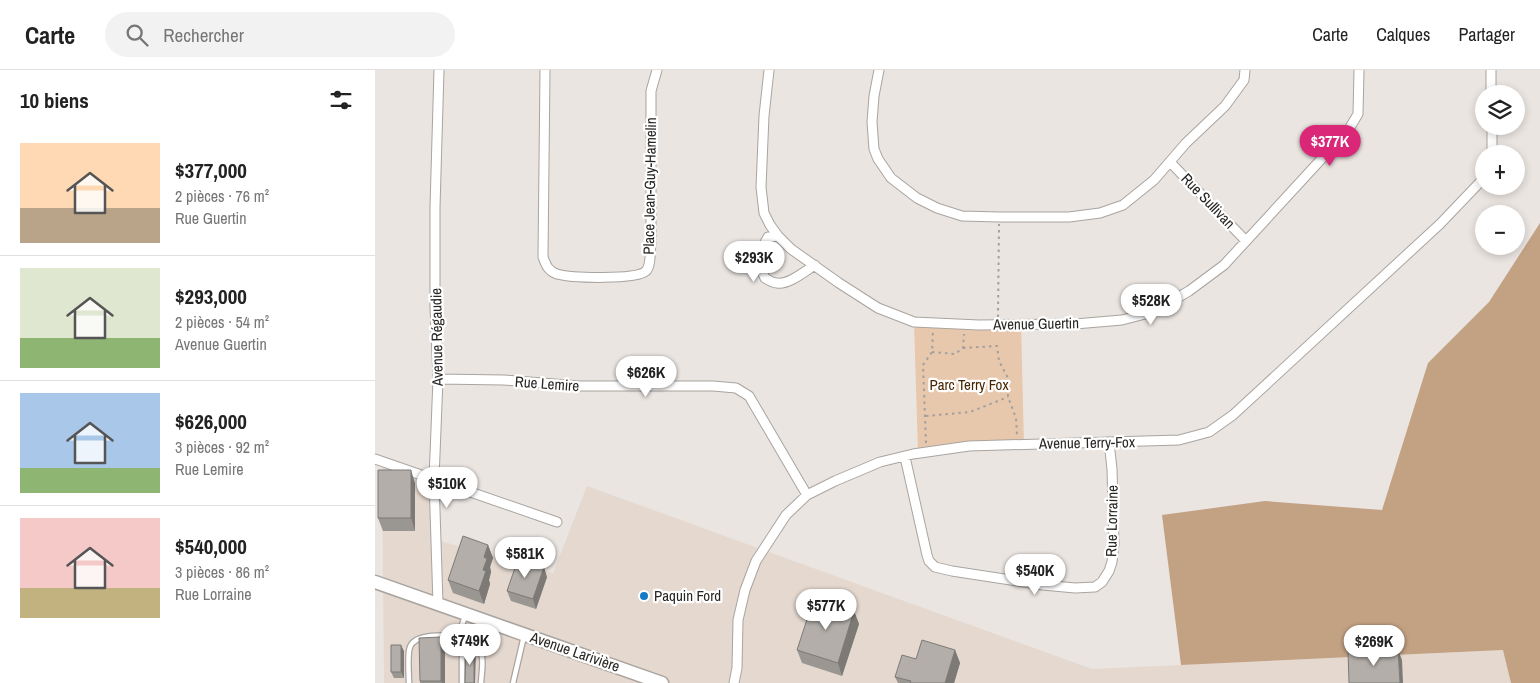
<!DOCTYPE html>
<html lang="fr">
<head>
<meta charset="utf-8">
<style>
	:root { --surface:#fff; --page:#f2f2f2; --text:#222; --muted:#767676; --line:#e0e0e0; --accent:#db2777 }
	body { margin:0; font-family:"Archivo Narrow",sans-serif; background:var(--page); color:var(--text); height:100vh; display:flex; flex-direction:column; font-size:19px; white-space:nowrap }
	* { box-sizing:border-box; margin:0 }
	p { font-size:16px; color:var(--muted) }
	.icon { flex:none; width:28px; height:28px; fill:none; stroke:currentColor; stroke-width:2; stroke-linecap:round; stroke-linejoin:round }
	.map { position:relative; flex:1; overflow:hidden }
	.sheet { display:flex; flex-direction:column; background:var(--surface); width:375px }
	.sheet>* { flex:none }
	.controls { position:absolute; left:1100px; top:15px; display:grid; gap:10px }
	.controls a { display:grid; place-items:center; width:50px; height:50px; border-radius:50%; background:var(--surface); box-shadow:0 2px 8px #0003; font-size:25px }
	.price { position:absolute; translate:-50% -42px; padding:0 11px; border-radius:18px; background:#fff; color:#222; font-size:16px; line-height:32px; filter:drop-shadow(0 1px 2px #0008) }
	.price::after { content:''; position:absolute; left:50%; top:30px; width:15px; height:11px; margin-left:-8px; background:inherit; clip-path:polygon(0 0,100% 0,50% 100%) }
	.price.selected { background:var(--accent); color:#fff }
	ul { padding:0; list-style:none }
	li { display:flex; align-items:center; gap:15px; height:125px; padding:0 20px }
	li+li { border-top:1px solid var(--line) }
	li span { display:grid; place-items:center; flex:none; width:140px; height:100px; border-radius:0px; color:#555 }
	li>.icon { margin-inline-start:auto }
	span .icon { width:60px; height:60px; fill:#fffc; stroke-width:1 }
	li b { font-size:21px }
	h2 { display:flex; justify-content:space-between; align-items:center; height:60px; padding:0 20px; font-size:21px }
	header { display:flex; align-items:center; gap:30px; box-sizing:border-box; height:70px; padding:0 25px; background:var(--surface); border-bottom:1px solid var(--line) }
	header strong { font-size:24px }
	nav { display:flex; gap:28px; margin-inline-start:auto; font-size:18px }
	.search { width:350px; height:45px; background:var(--page); display:flex; align-items:center; gap:12px; box-sizing:border-box; padding:0 18px; border-radius:28px; color:var(--muted); font-size:19px }
	main { display:flex; flex:1; min-height:0 }
	.map>svg:first-child { display:block }
</style>
</head>
<body>
<header>
<strong>Carte</strong>
<div class="search"><svg class="icon" aria-label="search" viewBox="0 0 24 24"><circle cx="10" cy="10" r="6"/><path d="M15 15l6 6"/></svg>Rechercher</div>
<nav><a>Carte</a><a>Calques</a><a>Partager</a></nav>
</header>
<main>
<section class="sheet">
<h2>10 biens<svg class="icon" aria-label="filters" viewBox="0 0 24 24"><path d="M4 7h16M4 17h16"/><circle cx="9" cy="7" r="2"/><circle cx="15" cy="17" r="2"/></svg></h2>
<ul>
<li><span style="background:linear-gradient(#ffd9b3 65%,#b9a48a 0)"><svg class="icon" aria-label="home" viewBox="0 0 24 24"><path d="M3 11l9-7 9 7M6 9v11h12V9"/></svg></span><div><b>$377,000</b><p>2 pièces · 76 m²</p><p>Rue Guertin</p></div></li>
<li><span style="background:linear-gradient(#dfe7d0 70%,#8fb573 0)"><svg class="icon" aria-label="home" viewBox="0 0 24 24"><path d="M3 11l9-7 9 7M6 9v11h12V9"/></svg></span><div><b>$293,000</b><p>2 pièces · 54 m²</p><p>Avenue Guertin</p></div></li>
<li><span style="background:linear-gradient(#a9c7e8 75%,#8fb573 0)"><svg class="icon" aria-label="home" viewBox="0 0 24 24"><path d="M3 11l9-7 9 7M6 9v11h12V9"/></svg></span><div><b>$626,000</b><p>3 pièces · 92 m²</p><p>Rue Lemire</p></div></li>
<li><span style="background:linear-gradient(#f6c9c9 70%,#c2b280 0)"><svg class="icon" aria-label="home" viewBox="0 0 24 24"><path d="M3 11l9-7 9 7M6 9v11h12V9"/></svg></span><div><b>$540,000</b><p>3 pièces · 86 m²</p><p>Rue Lorraine</p></div></li>
</ul>
</section>
<div class="map">
<svg width="1165" height="613" viewBox="0 0 1165 613">
	<rect width="100%" height="100%" fill="#ebe5e1"/>
	<path fill="#e4d8cf" d="M7,391L59,409L62,470L178,503L212,416L717,599L1129,580L1136,613H9Z"/>
	<path fill="#e7c8ad" d="M539,252L646,254L649,375L543,384Z"/>
	<path fill="#c3a183" d="M1165,153V613H1136L1128,580L806,595L787,445L890,431L1007,440L1053,293L1114,232Z"/>
	<g fill="none" stroke-linecap="round" stroke-linejoin="round">
		<g stroke="#a9a49f" stroke-width="7">
			<path id="lane" d="M87,574C114,575 107,593 106,613
				M34,613C34,604 32,585 35,577C40,562 74,566 87,566V555L90,546
				M87,613V566
				M138,613L149,566"/>
		</g>
		<g stroke="#a9a49f" stroke-width="11">
			<path id="street" d="M170,0L168,187C171,195 173,201 182,204C196,208 261,210 271,201C276,196 275,181 276,174V21L282,0
				M394,0L389,46L386,117L389,143L395,155L403,166L416,179L464,213L503,238L539,252L604,255L700,254L747,250L778,242L814,221L849,195L974,59L983,44L984,0
				M504,0L499,26L497,52L499,79L503,89L516,108L542,128L562,138L587,146L624,147H694L725,143L748,135L779,110L811,73L850,36L869,10L870,0
				M1116,0V24
				M1117,84V56
				M795,92L871,171
				M403,166L393,167C384,182 382,192 390,208C393,210 398,213 402,213C414,215 430,201 440,195
				M63,309L129,310L205,316H338L361,318L374,326L432,425
				M530,387L552,485L554,491L560,497L577,501L668,515L700,518L720,517L727,512L734,501L737,492L739,474L737,399L734,372
				M0,389L182,452
				M63,534L59,409L63,309L60,237V137L64,0
				M359,613L362,598L363,550L370,520L381,491L411,445L432,425L460,411L505,392L538,384L594,376L804,370L834,362L858,345L1065,154L1109,108"/>
		</g>
		<g stroke="#a9a49f" stroke-width="15">
			<path id="secondary" d="M0,512L287,613"/>
		</g>
		<path stroke="#a49f9c" stroke-width="2" stroke-dasharray="2.5 4" stroke-linecap="butt" d="M623,247L624,154
			M588,278L622,276L624,291L633,308V327L641,348L642,365
			M557,282L580,284L588,278L589,264
			M551,346L595,342L633,327
			M551,373L548,295L557,282L558,260"/>
		<use href="#lane" stroke="#fff" stroke-width="4.5"/>
		<use href="#street" stroke="#fff" stroke-width="9"/>
		<use href="#secondary" stroke="#fff" stroke-width="12"/>
	</g>
	<path fill="#9a9691" d="M40,413V461H8L3,448Z
		M113,475L118,488L115,497L116,502L114,510L115,514L109,534L78,523L73,510Z
		M172,507L161,539L136,531L132,521Z
		M479,541L484,554L467,606L427,593L422,580Z
		M70,577V613H45V611Z
		M580,580L585,593L579,613H523L520,607L541,589Z
		M29,581V608H19L16,602Z"/>
	<path fill="#7d7a76" d="M36,400L40,413V461L36,448Z
		M113,475L118,488L115,497L116,502L114,510L115,514L109,534L104,521L108,500L109,487Z
		M169,497L172,507L161,539L158,529Z
		M479,541L484,554L467,606L463,593Z
		M66,567L70,577V613H67L66,611Z
		M26,575L29,581V608L26,602Z
		M99,579L101,582L100,613H99Z
		M580,580L585,593L579,613H570Z
		M1023,580L1027,590L1028,613H1025Z"/>
	<path fill="#b3aea9" stroke="#7d7a76" d="M3,400H36V448H3Z
		M88,466L113,475L109,487L112,489L108,500L111,501L104,521L73,510Z
		M143,489L169,497L158,529L132,521Z
		M439,528L479,541L463,593L422,580Z
		M66,567V611H45L44,568Z
		M547,570L580,580L570,613H535L536,611L520,607L527,585L541,589Z
		M16,575H26V602H16Z
		M91,579H99V613H90Z
		M1023,580L1025,613H974L973,581Z"/>
	<circle fill="#157ac5" stroke="#fff" stroke-width="2" cx="269" cy="526" r="5"/>
	<g text-anchor="middle" stroke-width="4.5" stroke-linejoin="round" paint-order="stroke">
		<g font-size="15" fill="#282624" stroke="#fff">
			<text transform="translate(275 116) rotate(-89)" y="5">Place Jean-Guy-Hamelin</text>
			<text transform="translate(833 131) rotate(46)" y="5">Rue Sullivan</text>
			<text transform="translate(661 254) rotate(-1)" y="5">Avenue Guertin</text>
			<text transform="translate(62 267) rotate(-91)" y="5">Avenue Régaudie</text>
			<text transform="translate(172 314) rotate(4)" y="5">Rue Lemire</text>
			<text transform="translate(712 373) rotate(-1)" y="5">Avenue Terry-Fox</text>
			<text transform="translate(737 451) rotate(-89)" y="5">Rue Lorraine</text>
			<text transform="translate(200 582) rotate(19)" y="5">Avenue Larivière</text>
		</g>
		<g font-size="15" fill="#462500" stroke="#fff">
			<text x="594" y="320">Parc Terry Fox</text>
		</g>
		<g font-size="15" fill="#282624" stroke="#fff" text-anchor="start">
			<text x="279" y="531">Paquin Ford</text>
		</g>
	</g>
</svg>
<div class="controls">
<a><svg class="icon" aria-label="layers" viewBox="0 0 24 24"><path d="M12 4l9 5-9 5-9-5zM3 14l9 5 9-5"/></svg></a>
<a>+</a>
<a>−</a>
</div>
<b class="price selected" style="left:955px;top:97px">$377K</b>
<b class="price" style="left:379px;top:213px">$293K</b>
<b class="price" style="left:776px;top:256px">$528K</b>
<b class="price" style="left:271px;top:328px">$626K</b>
<b class="price" style="left:72px;top:439px">$510K</b>
<b class="price" style="left:150px;top:509px">$581K</b>
<b class="price" style="left:660px;top:526px">$540K</b>
<b class="price" style="left:451px;top:561px">$577K</b>
<b class="price" style="left:95px;top:596px">$749K</b>
<b class="price" style="left:999px;top:597px">$269K</b>
</div>
</main>
</body>
</html>
